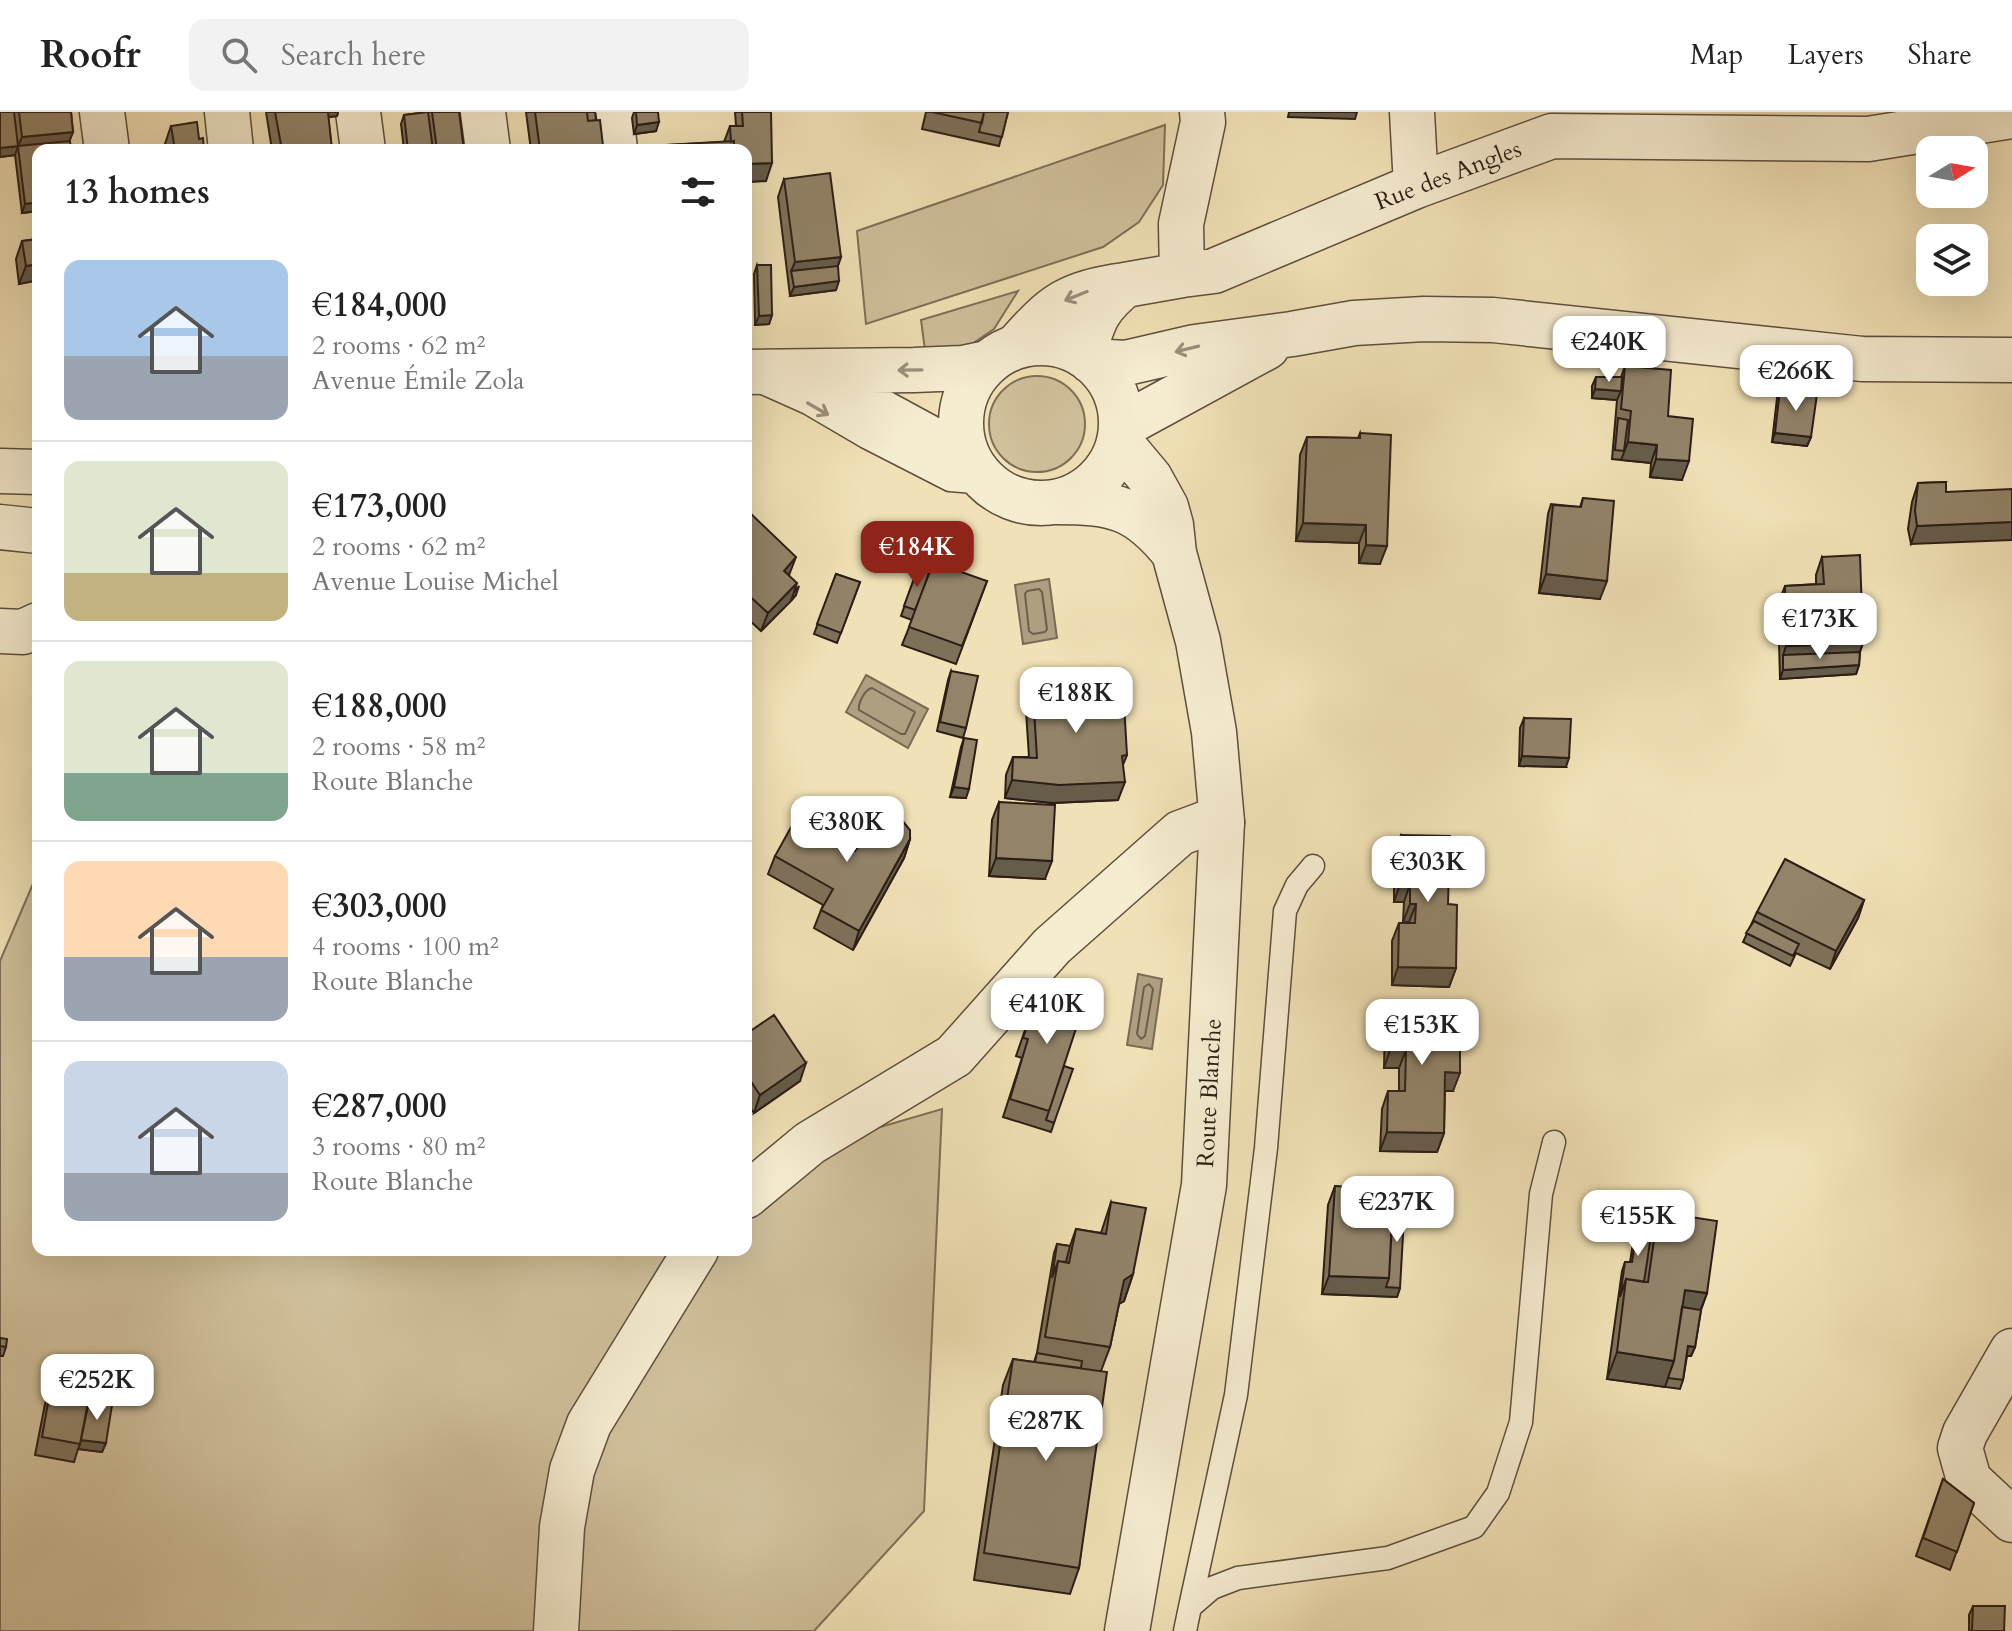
<!DOCTYPE html>
<html lang="en">
<head>
<meta charset="utf-8">
<style>
	:root { --surface:#fff; --page:#f2f2f2; --text:#222; --muted:#767676; --line:#e0e0e0; --accent:#8f2418 }
	body { margin:0; font-family:Cardo,serif; background:var(--page); color:var(--text); height:100vh; display:flex; flex-direction:column; font-size:30px; white-space:nowrap }
	* { box-sizing:border-box; margin:0 }
	p { font-size:26px; color:var(--muted) }
	.icon { flex:none; width:44px; height:44px; fill:none; stroke:currentColor; stroke-width:2; stroke-linecap:round; stroke-linejoin:round }
	.map { position:relative; flex:1; overflow:hidden }
	.drawer { position:absolute; left:32px; top:32px; width:720px; height:1112px; display:flex; flex-direction:column; background:var(--surface); border-radius:16px; box-shadow:0 8px 32px #0002 }
	.drawer>* { flex:none }
	.needle { width:52px; rotate:79deg }
	.tools { position:absolute; left:1916px; top:24px; display:grid; gap:16px }
	.tools a { display:grid; place-items:center; width:72px; height:72px; border-radius:16px; background:var(--surface); box-shadow:0 8px 32px #0002; font-size:40px }
	.price { position:absolute; translate:-50% -68px; padding:0 18px; border-radius:16px; background:#fff; color:#222; font-size:26px; line-height:52px; filter:drop-shadow(0 2px 4px #0008) }
	.price::after { content:''; position:absolute; left:50%; top:48px; width:24px; height:18px; margin-left:-12px; background:inherit; clip-path:polygon(0 0,100% 0,50% 100%) }
	.price.current { background:var(--accent); color:#fff }
	ul { padding:0; list-style:none }
	li { display:flex; align-items:center; gap:24px; height:200px; padding:0 32px }
	li+li { border-top:2px solid var(--line) }
	li span { display:grid; place-items:center; flex:none; width:224px; height:160px; border-radius:16px; color:#555 }
	li>.icon { margin-inline-start:auto }
	span .icon { width:96px; height:96px; fill:#fffc; stroke-width:1 }
	li b { font-size:34px }
	h2 { display:flex; justify-content:space-between; align-items:center; height:96px; padding:0 32px; font-size:34px }
	header { display:flex; align-items:center; gap:48px; box-sizing:border-box; height:112px; padding:0 40px; background:var(--surface); border-bottom:2px solid var(--line) }
	header strong { font-size:38px }
	nav { display:flex; gap:44px; margin-inline-start:auto; font-size:28px }
	.search { width:560px; height:72px; background:var(--page); display:flex; align-items:center; gap:20px; box-sizing:border-box; padding:0 28px; border-radius:16px; color:var(--muted); font-size:30px }
	.map>svg:first-child { display:block }
</style>
</head>
<body>
<header>
<strong>Roofr</strong>
<div class="search"><svg class="icon" aria-label="search" viewBox="0 0 24 24"><circle cx="10" cy="10" r="6"/><path d="M15 15l6 6"/></svg>Search here</div>
<nav><a>Map</a><a>Layers</a><a>Share</a></nav>
</header>
<div class="map">
<svg width="2012" height="1519" viewBox="0 0 2012 1519">
	<rect width="100%" height="100%" fill="#f1e1b6"/>
	<filter id="stains"><feTurbulence type="fractalNoise" baseFrequency=".0025" numOctaves="4"/><feColorMatrix values="0 0 0 0 .2 0 0 0 0 .09 0 0 0 0 .02 0 0 0 .5 -.17"/></filter>
	<radialGradient id="worn" r=".72"><stop offset=".6" stop-color="#630" stop-opacity="0"/><stop offset="1" stop-color="#630" stop-opacity=".3"/></radialGradient>
	<path fill="#d0c09b" stroke="#7e6f58" stroke-width="2" d="M1165,13L1163,73L1139,110L1103,135L866,212L857,119Z
		M1018,179L994,217L960,240L926,246L921,208Z
		M989 312a48 48 0 1 1 96 0a48 48 0 1 1-96 0Z
		M38,760V1138H746V1054L942,997L924,1399L814,1519H0V849Z"/>
	<path fill="#ae9f80" stroke="#7a6b56" stroke-width="2" d="M1049,467L1057,526L1023,532L1015,473Z
		M866,563L928,597L908,636L846,600Z
		M1138,862L1162,867L1152,937L1127,933Z"/>
	<g fill="none" stroke-linecap="round" stroke-linejoin="round">
		<path stroke="#6d5e4b" stroke-width="2" d="M1039,477L1042,480L1047,517L1045,520L1033,522L1029,519L1025,482L1027,479Z
			M872,576L915,600L905,622H901L859,598C858,591 865,577 872,576Z
			M1149,872L1153,877L1145,924L1141,927L1137,922L1144,875Z"/>
		<g stroke="#5d4f3e" stroke-width="25">
			<path id="service" d="M763,271L808,291L866,325L950,368L987,371
				M1190,1495L1236,1283L1266,1036L1285,799L1297,773L1313,754
				M1185,1519L1190,1495L1212,1476L1238,1466L1388,1446L1474,1415L1498,1381L1521,1310L1541,1082L1554,1030"/>
		</g>
		<g stroke="#5d4f3e" stroke-width="47">
			<path id="minor" d="M102,0L107,38
				M227,0L231,38
				M358,0L363,38
				M483,0L488,38
				M611,0L615,38
				M1412,0L1416,74
				M1182,163L1214,159L1416,74L1552,24L1868,27L2012,4
				M1125,173L1182,163L1181,112L1203,10L1202,0
				M1017,234C1053,193 1069,180 1125,173C1096,197 1094,208 1083,243
				M0,359L38,360
				M0,519L23,520L38,513
				M746,1084L810,1031L954,944L1052,834L1180,721L1207,711L1222,710
				M2012,1239L1965,1321L1960,1336L1969,1368L2012,1408
				M556,1519L562,1415L572,1358L589,1312L696,1138"/>
		</g>
		<g stroke="#5d4f3e" stroke-width="47">
			<path id="tertiary" d="M961 311a80 80 0 1 1 160 0a80 80 0 1 1-160 0Z
				M1091,249L1126,251L1195,235L1292,222L1354,211L1424,207L1493,208L1862,247L2012,248
				M746,260L914,258L963,256L987,251
				M808,260L935,329L966,341
				M1122,314L1267,235
				M1119,329L1150,366L1166,395L1171,413L1174,441L1198,529L1214,620L1222,710L1204,1073L1127,1519
				M1055,390C1112,390 1137,394 1174,441
				M0,415L38,419"/>
		</g>
		<use href="#service" stroke="#f6ecd0" stroke-width="22"/>
		<use href="#minor" stroke="#f6ecd0" stroke-width="44"/>
		<use href="#tertiary" stroke="#f6ecd0" stroke-width="44"/>
	</g>
	<path fill="#7e715a" stroke="#2c1e16" stroke-width="2" d="M0,0H71L73,20L38,99L22,101L15,43L0,45Z
		M266,0H338L337,4L328,5L332,38H272Z
		M428,0H459L464,38H404L401,12L404,3Z
		M526,0H595L602,38H531Z
		M634,0H658L656,19L634,22L632,6Z
		M735,0H771L766,69L746,70V38H647L649,34L724,30L730,14H736Z
		M926,0H1008L999,34L922,17Z
		M171,14L199,27L204,38H165V32Z
		M784,67L841,145L838,154L836,178L790,184L778,85Z
		M38,127V231L33,189L36,180L34,169L19,172L16,147L22,129Z
		M757,153L772,203L769,212L755,213L754,162Z
		M1625,254L1668,304L1682,368L1650,365L1651,351L1612,347L1617,288L1592,286V274L1596,265H1621Z
		M1780,277L1811,325L1807,334L1772,330L1777,286Z
		M1360,321L1380,452L1359,451V431L1296,429L1300,343L1307,325L1358,326Z
		M1946,370L1911,432L1908,417L1912,390L1918,371Z
		M1583,386L1600,487L1539,481L1548,402L1551,392L1580,395Z
		M746,397L789,463L796,483L761,519L746,505Z
		M1822,445L1863,531L1860,540L1859,553L1856,562L1780,567L1778,492L1785,474L1816,472V463Z
		M918,456L930,459L987,469L956,552L902,533L912,508L901,504Z
		M836,462L860,470L837,531L814,522Z
		M951,559L966,616L963,626L937,619L948,568Z
		M1049,563L1088,577L1127,643L1123,653L1118,688L1052,691L1005,686L1006,663L1013,645H1029L1026,599L1033,581L1043,580Z
		M1524,606L1566,655L1519,654L1520,616Z
		M964,626L966,686L950,685L961,635Z
		M999,690L1045,767L989,764L992,708Z
		M822,721L855,739L910,727L904,746L853,838L814,816L823,793L768,762L775,744Z
		M1401,723L1448,792L1456,856L1449,875L1392,873V829L1399,811H1409L1403,810L1404,790H1394V741Z
		M1864,788L1858,806L1830,857L1796,841L1790,854L1743,830L1757,800Z
		M1041,872L1064,954L1054,1011L1051,1020L1003,1005L1022,946L1016,944Z
		M1391,894L1453,979H1445L1444,1021L1437,1040L1380,1039L1382,997L1388,979H1399V956H1384L1385,913Z
		M746,922L800,969L754,1001L746,990Z
		M1335,1074L1393,1087L1400,1176L1397,1185L1322,1182L1328,1093Z
		M1111,1090L1133,1162L1124,1189L1119,1192L1110,1235L1101,1259L1079,1456L1070,1482L974,1468L1003,1273L1013,1247L1034,1250L1037,1241L1054,1141L1057,1132L1070,1134L1076,1117L1101,1121Z
		M1658,1100L1707,1181L1701,1198L1695,1235L1691,1244H1687L1683,1268L1680,1277L1607,1267L1622,1159L1625,1150H1630L1634,1125L1637,1116L1652,1117Z
		M0,1226L6,1235L3,1244H0Z
		M51,1274L89,1289L106,1331L102,1340L78,1337L74,1350L35,1343L45,1292Z
		M1943,1367L1974,1391L1950,1458L1916,1444Z
		M1973,1494L2004,1519H1969V1503Z"/>
	<path fill="#665c4a" stroke="#2c1e16" stroke-width="2" d="M322,0H338L337,4L320,6Z
		M1289,0H1357L1355,7L1288,5Z
		M659,10L656,19L634,22L637,13Z
		M73,20L66,38L18,34L22,25Z
		M18,34L15,43L0,45V36Z
		M772,51L766,69L746,70V52Z
		M38,90V99L22,101L25,92Z
		M841,145L834,163L791,159L795,150Z
		M38,152V159L34,169L19,172L26,154Z
		M839,169L836,178L790,184L794,175Z
		M772,203L769,212L755,213L759,204Z
		M1595,277L1621,279L1617,288L1592,286Z
		M1775,321L1811,325L1807,334L1772,330Z
		M1628,330L1657,333L1651,351L1621,348Z
		M1656,347L1689,349L1682,368L1650,365Z
		M2012,410V428L1911,432L1917,414Z
		M1303,411L1366,413L1359,431L1296,429Z
		M1366,433L1387,434L1380,452L1359,451Z
		M796,445L789,463L784,459Z
		M1546,462L1607,469L1600,487L1539,481Z
		M797,471L791,489L761,519L768,501Z
		M799,474L796,483L791,489L794,480Z
		M1863,531L1856,549L1783,543L1786,534Z
		M1859,553L1856,562L1780,567L1783,558Z
		M1522,644L1569,646L1566,655L1519,654Z
		M1012,668L1125,670L1118,688L1052,691L1005,686Z
		M954,675L969,677L966,686L950,685Z
		M910,727L904,746L853,838L859,819Z
		M996,746L1052,749L1045,767L989,764Z
		M1400,772H1410L1404,790H1394Z
		M1864,788L1858,806L1830,857L1836,839Z
		M1410,792H1416L1409,810H1403Z
		M1398,855L1456,856L1449,875L1392,873Z
		M1390,938H1406L1399,956H1384Z
		M806,951L800,969L754,1001L760,983Z
		M1445,960L1460,961L1453,979H1438Z
		M1387,1020L1444,1021L1437,1040L1380,1039Z
		M1133,1162L1124,1189L1115,1194L1124,1168Z
		M1329,1164L1389,1166L1400,1176L1397,1185L1322,1182Z
		M1685,1178L1707,1181L1697,1207L1677,1204Z
		M1688,1234L1695,1235L1691,1244H1685Z
		M1617,1240L1674,1249L1665,1275L1607,1267Z
		M79,1328L106,1331L102,1340L78,1337L80,1332Z"/>
	<path fill="#928369" stroke="#2c1e16" stroke-width="2" d="M0,0H14L18,34L0,36Z
		M19,0H71L73,20L22,25Z
		M275,0H328L332,38H282Z
		M428,0L433,38H408L404,3Z
		M432,0H459L464,38H437Z
		M535,0H587L588,9L600,8L603,34L595,35V38H540Z
		M587,0H595L596,8L588,9Z
		M636,0H658L659,10L637,13Z
		M742,0H771L772,51L746,52V38H734V29L731,30L730,14H743Z
		M932,0H984L982,11Z
		M984,0H1008L1002,25L979,20Z
		M197,10L199,27L203,26L204,38H175L171,14Z
		M70,29L71,38H38V90L25,92L18,34Z
		M734,29V38H649V34Z
		M830,61L841,145L795,150L784,67Z
		M38,127V152L26,154L22,129Z
		M757,153H771L772,203L759,204Z
		M838,154L839,169L794,175L791,159Z
		M1625,254L1671,258L1668,304L1693,307L1689,349L1656,347L1657,333L1628,330L1631,299L1621,297Z
		M1596,265H1622L1621,279L1595,277Z
		M1780,277L1817,282L1811,325L1775,321Z
		M1618,306L1628,308L1624,339L1615,338Z
		M1360,321L1391,323L1387,434L1366,433V413L1303,411L1307,325L1360,326Z
		M1946,370V380L2012,377V410L1917,414L1915,399L1918,371Z
		M1583,386L1614,389L1607,469L1546,462L1553,393L1581,395Z
		M746,397L796,445L784,459L797,471L768,501L746,481Z
		M1860,443L1863,531L1786,534L1785,474L1824,472L1822,445Z
		M933,450L987,469L962,534L909,515Z
		M918,456L930,459L915,498L904,494Z
		M836,462L860,470L841,521L817,512Z
		M1860,540L1859,553L1783,558V543Z
		M951,559L978,564L966,616L940,610Z
		M1087,561L1088,577L1123,575L1127,643L1122,644L1125,670L1059,673L1012,668L1013,645L1037,646L1033,581L1050,579L1049,563Z
		M1524,606L1571,607L1569,646L1522,644Z
		M964,626L977,628L969,677L954,675Z
		M999,690L1055,693L1052,749L996,746Z
		M810,703L817,706L822,721L855,739L879,707L888,704L901,707L910,718V727L859,819L821,798L833,777L775,744L795,708L802,704Z
		M1401,723L1450,724L1448,792L1457,793L1456,856L1398,855L1399,811H1415L1416,792H1410V772H1400Z
		M1785,747L1864,788L1836,839L1757,800Z
		M1754,809L1799,832L1793,844L1746,821Z
		M1041,872L1086,886L1049,999L1010,987L1028,927L1023,926Z
		M1391,894L1455,896L1454,938H1460V961L1445,960L1444,1021L1387,1020L1388,979H1405L1406,938H1390Z
		M774,903L806,951L760,983L746,962V922Z
		M1064,954L1073,957L1054,1011L1046,1008Z
		M1335,1074L1394,1078L1389,1166L1329,1164Z
		M1393,1087L1405,1088L1400,1176L1386,1175L1389,1166Z
		M1111,1090L1146,1096L1133,1162L1124,1168L1110,1235L1045,1225L1058,1149L1069,1151L1076,1117L1106,1122Z
		M1658,1100L1717,1109L1707,1181L1685,1178L1674,1249L1617,1240L1626,1167L1648,1170Z
		M1637,1116L1652,1117L1644,1170L1626,1167L1620,1185L1625,1150H1632Z
		M1057,1132L1070,1134L1066,1150L1058,1149L1052,1166Z
		M1682,1195L1701,1198L1695,1235L1688,1234L1683,1268L1668,1266L1674,1249Z
		M0,1226L7,1227L6,1235L0,1234Z
		M1037,1241L1082,1249L1081,1256L1035,1250Z
		M1013,1247L1107,1260L1079,1456L984,1441Z
		M51,1274L90,1280L80,1332L42,1325Z
		M89,1289L112,1293L106,1331L81,1328Z
		M1943,1367L1974,1391L1957,1440L1923,1426Z
		M1973,1494H2005L2004,1519H1972Z"/>
	<defs><path id="oneway-shaft" d="M-6 0H5M1.5-3L5.5 0L1.5 3" fill="none" stroke-width="1.6" stroke-linecap="round" stroke-linejoin="round" transform="scale(2)"/></defs>
	<g stroke="#9b8f7c">
		<use href="#oneway-shaft" transform="translate(1076 184) rotate(158)"/>
		<use href="#oneway-shaft" transform="translate(1187 237) rotate(166)"/>
		<use href="#oneway-shaft" transform="translate(910 258) rotate(179)"/>
		<use href="#oneway-shaft" transform="translate(818 297) rotate(30)"/>
	</g>
	<g text-anchor="middle" stroke-width="7" stroke-linejoin="round" paint-order="stroke">
		<g font-size="24" fill="#2c1e16" stroke="#f6ecd0">
			<text transform="translate(1448 63) rotate(-21)" y="8">Rue des Angles</text>
			<text transform="translate(1209 981) rotate(-87)" y="8">Route Blanche</text>
		</g>
	</g>
	<rect width="100%" height="100%" filter="url(#stains)"/>
	<rect width="100%" height="100%" fill="url(#worn)"/>
</svg>
<div class="tools">
<a><svg class="needle" viewBox="-14 -14 28 28"><path d="M0-13l5 13h-10z" fill="#e53935"/><path d="M0 13l5-13h-10z" fill="#767676"/></svg></a>
<a><svg class="icon" aria-label="layers" viewBox="0 0 24 24"><path d="M12 4l9 5-9 5-9-5zM3 14l9 5 9-5"/></svg></a>
</div>
<b class="price" style="left:1609px;top:272px">€240K</b>
<b class="price" style="left:1796px;top:301px">€266K</b>
<b class="price current" style="left:917px;top:477px">€184K</b>
<b class="price" style="left:1820px;top:549px">€173K</b>
<b class="price" style="left:1076px;top:623px">€188K</b>
<b class="price" style="left:847px;top:752px">€380K</b>
<b class="price" style="left:1428px;top:792px">€303K</b>
<b class="price" style="left:1047px;top:934px">€410K</b>
<b class="price" style="left:1422px;top:955px">€153K</b>
<b class="price" style="left:1397px;top:1132px">€237K</b>
<b class="price" style="left:1638px;top:1146px">€155K</b>
<b class="price" style="left:97px;top:1310px">€252K</b>
<b class="price" style="left:1046px;top:1351px">€287K</b>
<section class="drawer">
<h2>13 homes<svg class="icon" aria-label="filters" viewBox="0 0 24 24"><path d="M4 7h16M4 17h16"/><circle cx="9" cy="7" r="2"/><circle cx="15" cy="17" r="2"/></svg></h2>
<ul>
<li><span style="background:linear-gradient(#a9c7e8 60%,#9aa5b1 0)"><svg class="icon" aria-label="home" viewBox="0 0 24 24"><path d="M3 11l9-7 9 7M6 9v11h12V9"/></svg></span><div><b>€184,000</b><p>2 rooms · 62 m²</p><p>Avenue Émile Zola</p></div></li>
<li><span style="background:linear-gradient(#dfe7d0 70%,#c2b280 0)"><svg class="icon" aria-label="home" viewBox="0 0 24 24"><path d="M3 11l9-7 9 7M6 9v11h12V9"/></svg></span><div><b>€173,000</b><p>2 rooms · 62 m²</p><p>Avenue Louise Michel</p></div></li>
<li><span style="background:linear-gradient(#dfe7d0 70%,#7fa58c 0)"><svg class="icon" aria-label="home" viewBox="0 0 24 24"><path d="M3 11l9-7 9 7M6 9v11h12V9"/></svg></span><div><b>€188,000</b><p>2 rooms · 58 m²</p><p>Route Blanche</p></div></li>
<li><span style="background:linear-gradient(#ffd9b3 60%,#9aa5b1 0)"><svg class="icon" aria-label="home" viewBox="0 0 24 24"><path d="M3 11l9-7 9 7M6 9v11h12V9"/></svg></span><div><b>€303,000</b><p>4 rooms · 100 m²</p><p>Route Blanche</p></div></li>
<li><span style="background:linear-gradient(#c9d6e8 70%,#9aa5b1 0)"><svg class="icon" aria-label="home" viewBox="0 0 24 24"><path d="M3 11l9-7 9 7M6 9v11h12V9"/></svg></span><div><b>€287,000</b><p>3 rooms · 80 m²</p><p>Route Blanche</p></div></li>
</ul>
</section>
</div>
</body>
</html>
